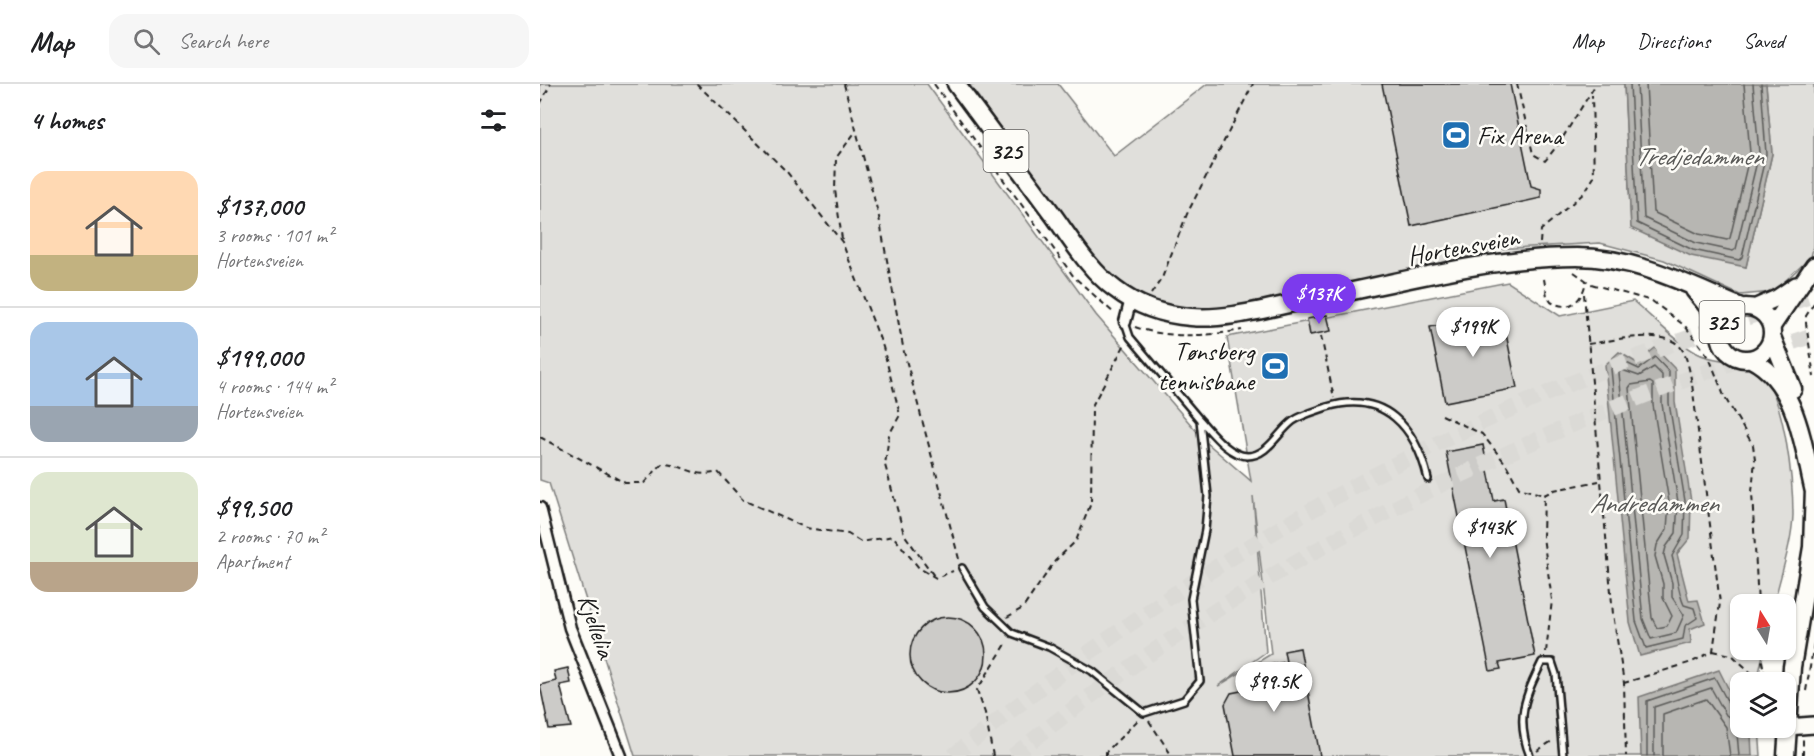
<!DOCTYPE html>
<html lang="en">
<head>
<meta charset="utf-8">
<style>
	:root { --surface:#fff; --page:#f6f6f6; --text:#202124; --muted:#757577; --line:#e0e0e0; --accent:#7c3aed }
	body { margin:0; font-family:Caveat,sans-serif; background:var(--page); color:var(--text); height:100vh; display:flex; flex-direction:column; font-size:22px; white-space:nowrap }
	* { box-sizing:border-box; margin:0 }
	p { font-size:20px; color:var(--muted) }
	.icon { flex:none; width:33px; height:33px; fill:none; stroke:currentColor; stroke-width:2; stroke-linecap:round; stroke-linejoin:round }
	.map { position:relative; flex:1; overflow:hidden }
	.details { display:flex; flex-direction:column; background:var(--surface); width:540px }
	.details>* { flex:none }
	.needle { width:39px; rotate:349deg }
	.tools { position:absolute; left:1190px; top:510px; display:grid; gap:12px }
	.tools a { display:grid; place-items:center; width:66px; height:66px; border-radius:12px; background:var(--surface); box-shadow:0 2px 4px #0004; font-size:30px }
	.price { position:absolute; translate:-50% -51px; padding:0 14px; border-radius:21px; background:#fff; color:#222; font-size:20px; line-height:39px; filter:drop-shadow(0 2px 3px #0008) }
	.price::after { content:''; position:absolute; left:50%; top:36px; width:18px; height:14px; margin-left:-9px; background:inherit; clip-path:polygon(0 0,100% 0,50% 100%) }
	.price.current { background:var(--accent); color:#fff }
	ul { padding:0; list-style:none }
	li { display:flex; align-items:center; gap:18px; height:150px; padding:0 30px }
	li+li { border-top:2px solid var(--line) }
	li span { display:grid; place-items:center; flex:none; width:168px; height:120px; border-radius:18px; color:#555 }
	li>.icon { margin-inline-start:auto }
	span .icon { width:72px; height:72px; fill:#fffc; stroke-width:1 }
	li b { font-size:26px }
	h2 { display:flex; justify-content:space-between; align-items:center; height:72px; padding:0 30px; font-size:26px }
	header { display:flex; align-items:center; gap:36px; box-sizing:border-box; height:84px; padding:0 30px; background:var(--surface); border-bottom:2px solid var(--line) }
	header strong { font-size:28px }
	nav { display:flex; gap:33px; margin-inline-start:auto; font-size:21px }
	.search { width:420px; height:54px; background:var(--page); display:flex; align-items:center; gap:15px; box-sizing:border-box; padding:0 21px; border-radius:18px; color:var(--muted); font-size:22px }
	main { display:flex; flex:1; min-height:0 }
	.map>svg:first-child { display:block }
</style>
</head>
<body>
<header>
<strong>Map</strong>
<div class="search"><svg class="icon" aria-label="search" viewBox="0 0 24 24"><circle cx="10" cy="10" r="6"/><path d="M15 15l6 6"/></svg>Search here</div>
<nav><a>Map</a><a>Directions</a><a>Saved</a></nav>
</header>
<main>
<section class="details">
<h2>4 homes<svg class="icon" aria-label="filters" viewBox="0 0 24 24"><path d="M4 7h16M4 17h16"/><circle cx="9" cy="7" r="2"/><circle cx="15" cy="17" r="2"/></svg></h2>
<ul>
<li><span style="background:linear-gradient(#ffd9b3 70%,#c2b280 0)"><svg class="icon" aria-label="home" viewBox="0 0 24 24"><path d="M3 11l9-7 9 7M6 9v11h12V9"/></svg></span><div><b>$137,000</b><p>3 rooms · 101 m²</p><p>Hortensveien</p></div></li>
<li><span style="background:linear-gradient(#a9c7e8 70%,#9aa5b1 0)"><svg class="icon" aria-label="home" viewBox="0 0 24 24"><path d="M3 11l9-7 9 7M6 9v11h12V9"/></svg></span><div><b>$199,000</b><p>4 rooms · 144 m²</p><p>Hortensveien</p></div></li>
<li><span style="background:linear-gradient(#dfe7d0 75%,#b9a48a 0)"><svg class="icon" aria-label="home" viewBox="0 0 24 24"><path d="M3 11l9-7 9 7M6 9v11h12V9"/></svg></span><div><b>$99,500</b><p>2 rooms · 70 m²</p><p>Apartment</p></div></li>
</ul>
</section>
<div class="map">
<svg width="1274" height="672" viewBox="0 0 1274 672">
	<rect width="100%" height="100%" fill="#fdfcf7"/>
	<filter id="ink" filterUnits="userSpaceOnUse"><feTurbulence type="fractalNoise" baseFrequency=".0167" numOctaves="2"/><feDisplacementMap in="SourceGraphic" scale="12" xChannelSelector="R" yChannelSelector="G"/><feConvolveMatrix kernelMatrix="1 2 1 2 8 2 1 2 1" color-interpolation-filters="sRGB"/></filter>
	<g filter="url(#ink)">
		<path fill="#e0dfdb" stroke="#7e7e7c" stroke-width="1.5" fill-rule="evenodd" d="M0,0H387L556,231L666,358L711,397L687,253L968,198L1020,232L1093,217C1111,232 1137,259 1157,269C1176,280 1200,272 1221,291C1245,311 1253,399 1253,431C1252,460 1240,492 1234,520H1200V566H1224L1217,598H1200V644H1219L1221,672H95L9,399L0,396ZM713,412L731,570L678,602L726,568Z
			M429,0H518L574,72L667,0H1084L1091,143L1206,183L1232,70L1226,0H1274V161L1271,173L1233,208L1200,211L1124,176L1060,159L957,165L762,213L660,231L607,218L557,180Z"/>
		<path fill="#b7b6b2" stroke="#797876" stroke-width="1.5" d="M1084,0H1226L1232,70L1206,183L1151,172L1091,144Z
			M1115,264L1135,285V318L1151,417L1150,454L1137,470L1149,517L1158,516L1165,539L1150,545L1151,559L1100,572L1090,538L1065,281L1079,268L1097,279Z
			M1179,586L1200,628V644H1207L1211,650L1212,672H1101L1099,613Z"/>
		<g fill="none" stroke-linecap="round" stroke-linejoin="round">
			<path stroke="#5a5a58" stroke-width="1.5" d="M1090,0L1097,139L1153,166L1199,176L1202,173L1226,70L1221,0
				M1097,0L1104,134L1156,159L1193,167L1196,165L1219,69L1213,0
				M1106,0L1113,128L1159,150L1187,156L1190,154L1210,69L1204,0
				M1115,273L1129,288V319L1145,417L1144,451L1132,472C1136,486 1138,509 1144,521L1154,524L1157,534L1145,542L1143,555L1106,564L1096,537L1071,285L1080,276L1099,285Z
				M1114,283L1122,291V320L1138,418L1136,449L1126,463L1124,471L1132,499V513L1144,531L1136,549L1111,555L1103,535L1079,289L1082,286L1099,292Z
				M1110,298L1113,300V321L1129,418L1127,445L1117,461L1115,472L1123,500V514L1132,532L1127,542L1117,544L1112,534L1089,304L1091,301Z
				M1107,672V617L1175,594L1192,626L1200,629
				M1114,672V623L1171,604L1186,631L1196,638L1199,672
				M1123,672V630L1166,615L1186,643L1190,672"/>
		</g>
		<path fill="#cccbc8" stroke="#1c1c1c" stroke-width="1.5" d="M842,0H970L991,102L1001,105V114L871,142Z
			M962,230L977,304L905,318L890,243Z
			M787,231L791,247L770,251L767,235Z
			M943,361L954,417L964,415L995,572L959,579L961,585L950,587L906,368Z
			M370 571a38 38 0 1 1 76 0a38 38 0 1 1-76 0Z
			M760,564L780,672H695L685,620L691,609L721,603L717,583L746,578L744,567Z
			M28,584L31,599L20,601L31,643L9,645L0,601L16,597L14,587Z"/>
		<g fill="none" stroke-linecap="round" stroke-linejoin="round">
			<path stroke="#dbdad6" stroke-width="16" stroke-dasharray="16 8" stroke-linecap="butt" d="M413,672C578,539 758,422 951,334C1056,286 1164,247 1274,211
				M473,672C709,480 986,344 1274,251"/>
			<g stroke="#1c1c1c" stroke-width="10">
				<path id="service" d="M660,336C672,349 688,371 707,372C728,372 738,348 753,337C763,330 776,327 787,323C845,306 876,344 888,395
					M422,484L445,523L472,549L509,563L552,587L604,629L644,616L660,597L651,515L665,446L668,412L660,336L590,253L585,238
					M990,672C975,634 985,613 1002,578H1012L1016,590L1023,672"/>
			</g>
			<g stroke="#1c1c1c" stroke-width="15">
				<path id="minor" d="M585,238L591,215
					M0,424L30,544L81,672"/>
			</g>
			<g stroke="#1c1c1c" stroke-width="20">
				<path id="secondary" d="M1214,224L1237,214L1256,201
					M1232,243L1274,181
					M1247,643L1274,641"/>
			</g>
			<g stroke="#1c1c1c" stroke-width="21">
				<path id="primary" d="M416,0C449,44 481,88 514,132C532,157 550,187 575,205C597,222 623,231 651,233C686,236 724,225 759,218C850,201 944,173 1037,173C1096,173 1148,201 1201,223
					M1154,206L1173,229L1180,244
					M1180 249a26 26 0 1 1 52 0a26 26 0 1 1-52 0Z
					M1232,253L1253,305
					M1211,275C1257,298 1263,362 1274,408
					M1246,672L1252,583L1272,463L1274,404"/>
			</g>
			<path stroke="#1c1c1c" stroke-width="2" stroke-dasharray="6 4.5" stroke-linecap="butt" d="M157,0L247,88L302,158L343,263L360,331L349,351L345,381L364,450L394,492
				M304,0L339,133L364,268L419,475
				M394,0L534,193L575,230
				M977,0L993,70L1005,77L1020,58L1056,0
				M0,20L11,0
				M302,155L295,106L296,74L316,47
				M1000,159L1001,146L1044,109L1054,93L1052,11
				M1034,188L1051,200L1112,217L1145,242L1169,273L1184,312L1213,361L1215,375L1212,408L1218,520
				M1004,195L1007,212L1011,218C1031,229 1043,215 1046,197
				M611,210L622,194L647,130L713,0
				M1044,210L1073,530L1084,599L1086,672
				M1274,219L1266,232V239L1274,293
				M595,243C629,255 667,252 702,246
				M781,252L794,314
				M1048,260C1071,257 1131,242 1143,267C1148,277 1150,289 1152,300L1180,519L1173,567L1152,578L1084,599
				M902,331L942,350L966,380L979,404L1004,411
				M0,353L85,399H104L122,380C145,380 154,395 178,388L203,416L266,444L308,450L321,458L353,452L379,484L396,494L413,487
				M467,533L483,524L515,477L536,457L551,419L552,322L585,260
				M1220,566L1226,598
				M1173,567L1192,571L1221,598
				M1006,568L1012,516L1003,453L1004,411L1014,406L1059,397
				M1266,607L1274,559
				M609,637L632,672
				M997,667L1012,657
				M453,672L445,629L437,606L468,557
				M566,672V668L598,636
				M1263,672V654"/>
			<use href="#service" stroke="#fdfcf7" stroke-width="5"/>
			<use href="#minor" stroke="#fdfcf7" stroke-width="10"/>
			<use href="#secondary" stroke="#fdfcf7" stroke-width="15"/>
			<use href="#primary" stroke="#fdfcf7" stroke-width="16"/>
		</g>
	</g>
	<defs>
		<g id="stadium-square" transform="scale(1.5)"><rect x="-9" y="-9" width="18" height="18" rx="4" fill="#1f6fb2" stroke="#fdfcf7"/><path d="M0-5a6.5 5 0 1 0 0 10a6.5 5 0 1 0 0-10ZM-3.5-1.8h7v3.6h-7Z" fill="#fff"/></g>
	</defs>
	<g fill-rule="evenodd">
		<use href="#stadium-square" x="916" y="51"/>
		<use href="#stadium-square" x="735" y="282"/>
	</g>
	<g text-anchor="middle" stroke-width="5" stroke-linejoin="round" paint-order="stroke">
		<g fill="#fdfcf7" stroke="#605f5e" stroke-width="1.5">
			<rect x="443.5" y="46" width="45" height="42" rx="4.5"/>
			<rect x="1159.5" y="217" width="45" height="42" rx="4.5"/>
		</g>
		<g font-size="24" font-weight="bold" fill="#1c1c1c">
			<text x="466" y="75">325</text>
			<text x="1182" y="246">325</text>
		</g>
		<g font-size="26" fill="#1c1c1c" stroke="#fdfcf7" text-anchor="start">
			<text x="937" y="60">Fix Arena</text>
			<text x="714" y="276" text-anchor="end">Tønsberg<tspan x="714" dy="30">tennisbane</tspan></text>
		</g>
		<g font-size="26" fill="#1c1c1c" stroke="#fdfcf7">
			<text transform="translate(923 162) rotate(-10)" y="9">Hortensveien</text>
			<text transform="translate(57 542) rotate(71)" y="9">Kjellelia</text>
		</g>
		<g font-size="27" font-style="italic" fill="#5a5a58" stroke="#fdfcf7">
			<text x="1159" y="81">Tredjedammen</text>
			<text x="1114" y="428">Andredammen</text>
		</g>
	</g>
</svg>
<div class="tools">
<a><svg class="needle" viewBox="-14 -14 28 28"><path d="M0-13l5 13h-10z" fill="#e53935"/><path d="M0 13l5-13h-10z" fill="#757577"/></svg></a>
<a><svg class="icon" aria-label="layers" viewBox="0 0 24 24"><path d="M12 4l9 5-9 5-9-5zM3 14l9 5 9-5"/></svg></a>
</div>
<b class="price current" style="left:779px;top:241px">$137K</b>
<b class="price" style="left:933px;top:274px">$199K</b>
<b class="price" style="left:950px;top:475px">$143K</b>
<b class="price" style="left:734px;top:629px">$99.5K</b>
</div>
</main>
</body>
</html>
